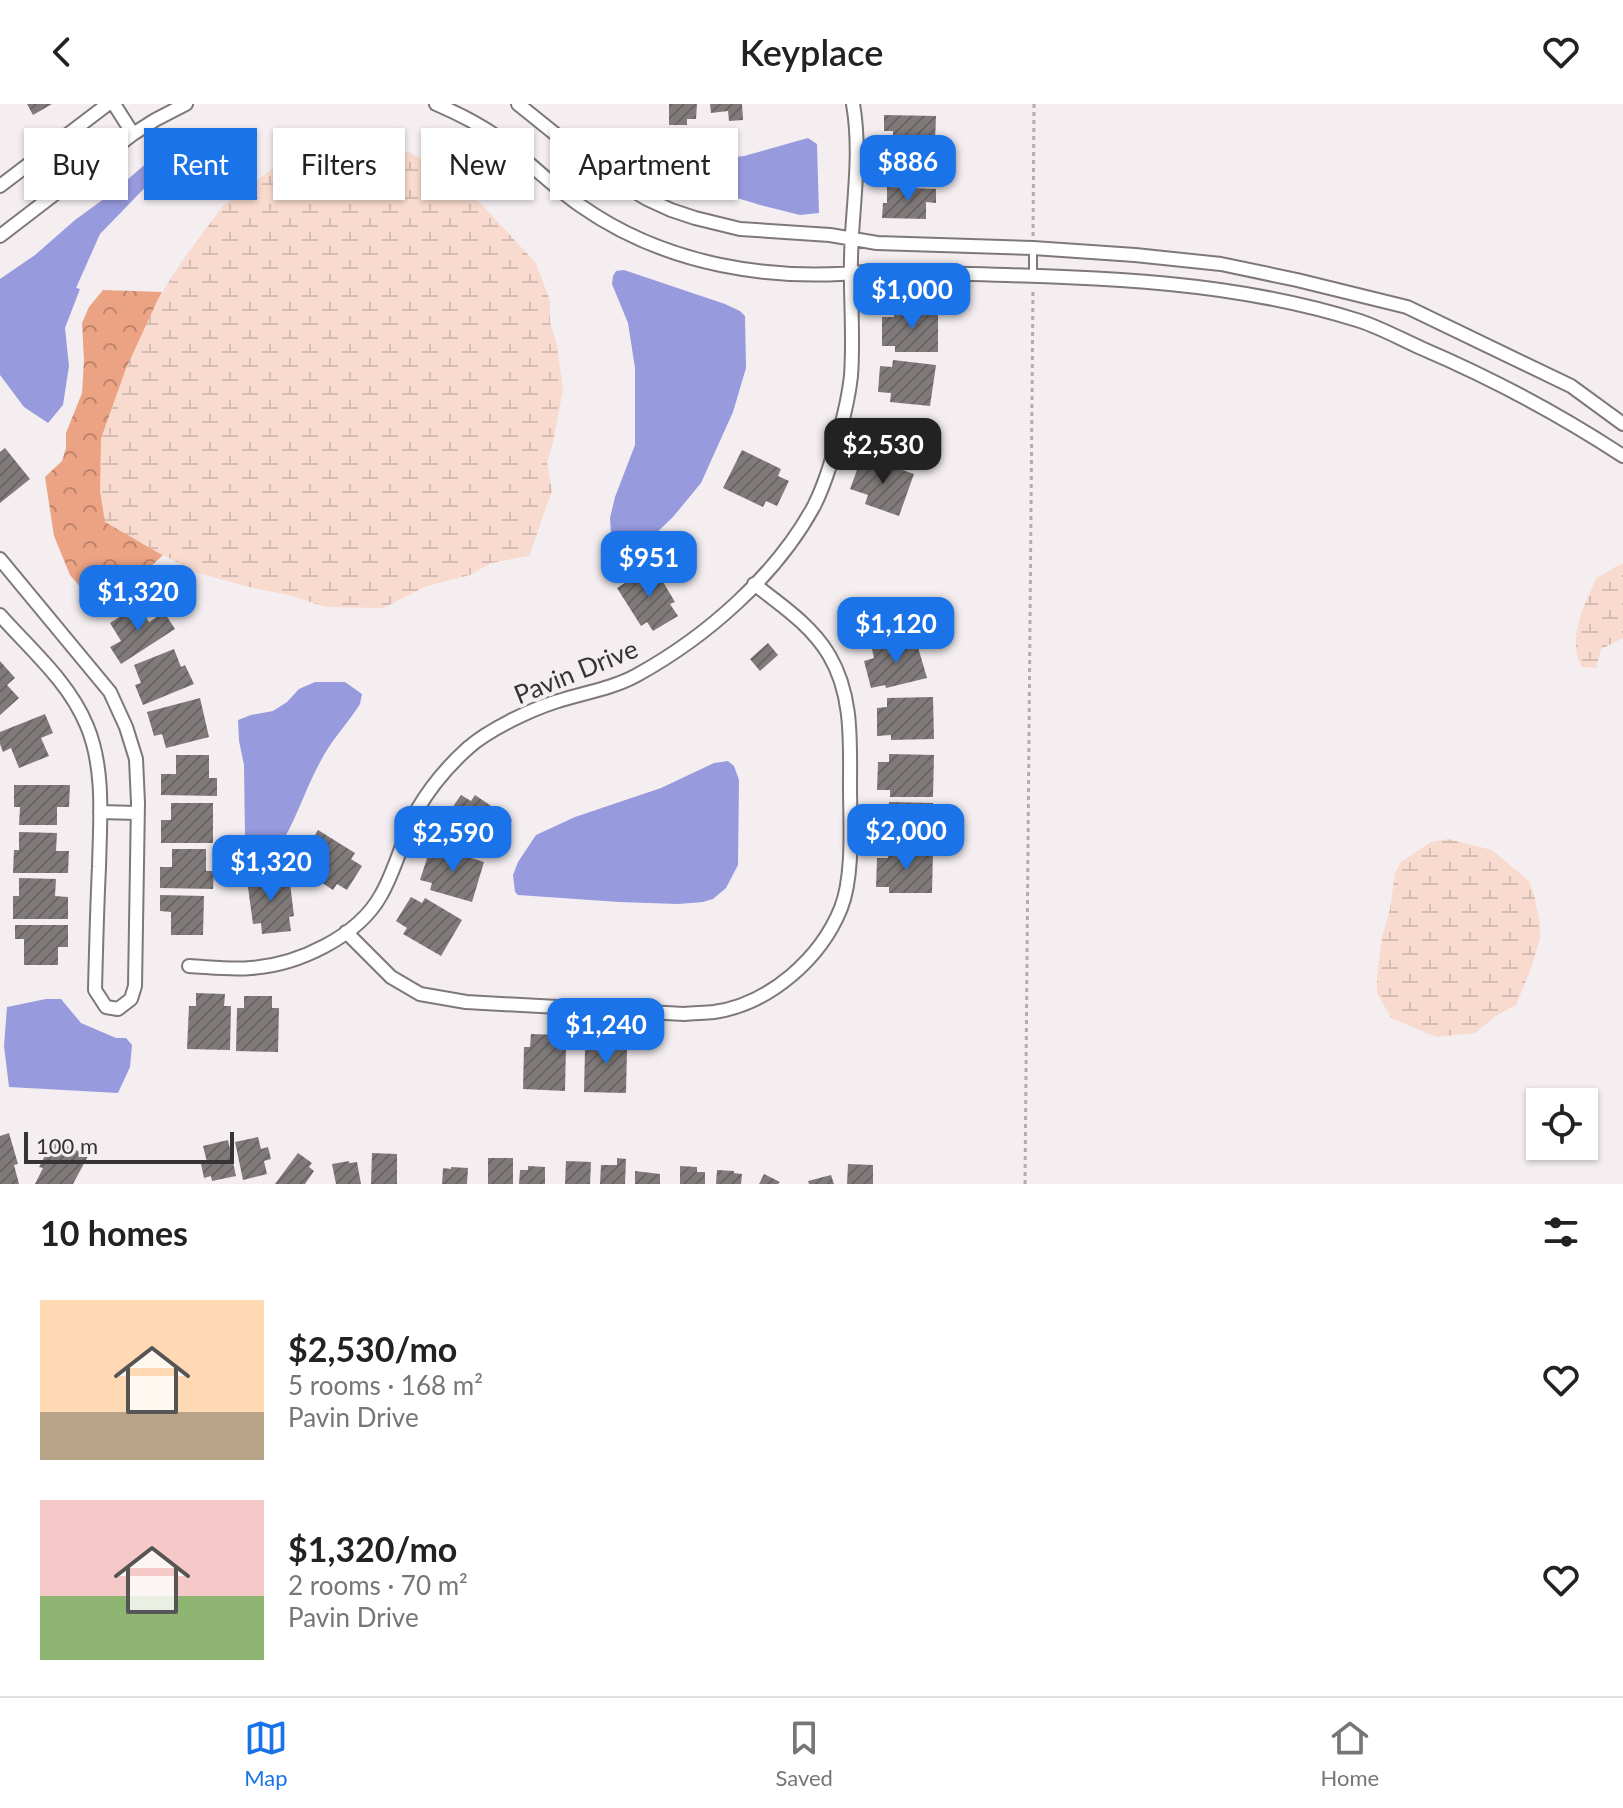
<!DOCTYPE html>
<html lang="en">
<head>
<meta charset="utf-8">
<style>
	:root { --surface:#fff; --page:#f6f6f6; --text:#222; --muted:#767676; --line:#e0e0e0; --accent:#1a73e8 }
	body { margin:0; font-family:Lato,sans-serif; background:var(--page); color:var(--text); height:100vh; display:flex; flex-direction:column; font-size:30px; white-space:nowrap }
	* { box-sizing:border-box; margin:0 }
	p { font-size:26px; color:var(--muted) }
	.icon { flex:none; width:44px; height:44px; fill:none; stroke:currentColor; stroke-width:2; stroke-linecap:round; stroke-linejoin:round }
	.map { position:relative; height:1080px; overflow:hidden }
	.details { display:flex; flex-direction:column; background:var(--surface); flex:1 }
	.details>* { flex:none }
	.guide { position:absolute; left:24px; top:24px; width:800px; height:72px; display:flex; gap:16px }
	.tools { position:absolute; left:1526px; top:984px; display:grid; gap:16px }
	.tools a { display:grid; place-items:center; width:72px; height:72px; border-radius:0px; background:var(--surface); box-shadow:0 2px 6px #0004; font-size:40px }
	.scale { position:absolute; left:24px; bottom:20px; width:210px; box-sizing:border-box; padding-left:8px; border:4px solid #363334; border-top:0; font-size:22px; line-height:28px; white-space:nowrap; color:#363334; -webkit-text-stroke:6px #f4eef1; paint-order:stroke }
	.price { position:absolute; translate:-50% -68px; padding:0 18px; border-radius:16px; background:var(--accent); color:#fff; font-size:26px; line-height:52px; filter:drop-shadow(0 2px 4px #0008) }
	.price::after { content:''; position:absolute; left:50%; top:48px; width:24px; height:18px; margin-left:-12px; background:inherit; clip-path:polygon(0 0,100% 0,50% 100%) }
	.price.active { background:#222; color:#fff }
	ul { padding:0; list-style:none }
	li { display:flex; align-items:center; gap:24px; height:200px; padding:0 40px }
	li span { display:grid; place-items:center; flex:none; width:224px; height:160px; border-radius:0px; color:#555 }
	li>.icon { margin-inline-start:auto }
	span .icon { width:96px; height:96px; fill:#fffc; stroke-width:1 }
	li b { font-size:34px }
	h2 { display:flex; justify-content:space-between; align-items:center; height:96px; padding:0 40px; font-size:34px }
	.chip { padding:0 28px; border-radius:0px; background:var(--surface); box-shadow:0 2px 6px #0004; font-size:28px; line-height:72px }
	.chip.active { background:var(--accent); color:#fff }
	header { display:flex; justify-content:space-between; align-items:center; height:104px; padding:0 40px; background:var(--surface); font-size:36px; font-weight:600 }
	.tab-bar { display:flex; justify-content:space-around; align-items:center; height:112px; border-top:2px solid var(--line); background:var(--surface); font-size:22px; color:var(--muted) }
	.tab-bar a { display:grid; justify-items:center; gap:4px }
	.tab-bar .active { color:var(--accent) }
	.map>svg:first-child { display:block }
</style>
</head>
<body>
<header><svg class="icon" aria-label="back" viewBox="0 0 24 24"><path d="M15 5l-7 7 7 7"/></svg>Keyplace<svg class="icon" aria-label="heart" viewBox="0 0 24 24"><path d="M12 20l-8-8c-3-5 5-10 8-4 3-6 11-1 8 4z"/></svg></header>
<div class="map">
<svg width="1623" height="1080" viewBox="0 0 1623 1080">
	<defs>
		<pattern id="forest-crowns" width="20" height="18" patternUnits="userSpaceOnUse" patternTransform="scale(2)"><rect width="20" height="18" fill="#eba383"/><path d="M2 6a3 3 0 1 1 6 0M12 15a3 3 0 1 1 6 0" fill="none" stroke="#bf856c"/></pattern>
		<pattern id="wetland-marsh" width="20" height="14" patternUnits="userSpaceOnUse" patternTransform="scale(2)"><rect width="20" height="14" fill="#f8dbce"/><path d="M1 5h8M5 5V1M11 12h8M15 12V8" fill="none" stroke="#d5bcb2"/></pattern>
		<pattern id="building-hatch" width="6" height="6" patternUnits="userSpaceOnUse" patternTransform="scale(2)"><rect width="6" height="6" fill="#807a7a"/><path d="M-1 1l2-2M0 6l6-6M5 7l2-2" fill="none" stroke="#6a6565"/></pattern>
	</defs>
	<rect width="100%" height="100%" fill="#f4eef1"/>
	<path fill="url(#forest-crowns)" d="M103,186L162,188L126,265L101,335L137,436L163,451L102,508L70,471L54,432L45,373L62,357L66,344V329L82,289L84,256L82,219L89,203Z"/>
	<path fill="url(#wetland-marsh)" d="M364,40L409,48L437,64L483,102L535,158L540,170L550,197V218L557,241L563,286L553,338L547,358L552,387L529,452L491,459L470,471L427,482L383,504L326,503L289,491L253,484L198,469L157,448L105,418L100,387L101,335L126,265L158,195L182,157L223,102L273,64L312,49L349,45Z
		M1623,460V534L1601,545L1596,564L1582,563C1566,536 1585,498 1597,473C1607,470 1613,462 1623,460Z
		M1448,735L1492,746L1528,776L1534,790L1540,820V834L1532,862L1516,901L1496,912L1475,929L1436,933L1391,914L1377,889V872L1382,833L1390,805L1395,769L1401,758L1431,738Z"/>
	<path fill="#979bde" d="M808,34L817,40L819,109L800,111L760,101L718,88L683,80L668,74L667,58L680,54L703,57L744,52Z
		M164,44H180L164,64L100,130L76,184L80,185L65,224L69,262L63,301L48,319L24,303L0,271V175L35,151L75,116L112,89Z
		M624,166L725,200L740,207L745,212L746,264L733,308L701,379L673,413L651,434L634,446L626,448L612,445L610,414L615,393L635,341V264L628,219L612,180L613,172L616,167Z
		M315,578H345L362,590L360,600C349,618 334,633 324,651C305,683 296,720 274,751C263,753 249,746 245,735L244,661L239,637L238,616L251,611L273,607L287,598L299,585Z
		M728,657L734,662L739,676L738,761L726,784L713,795L703,798L678,800L619,798L518,791L515,788L513,771L518,758L536,731L575,713L661,684L714,659Z
		M46,895H61L81,919L116,934H126L132,941L130,963L118,989L9,983L4,942L7,903Z"/>
	<path fill="url(#building-hatch)" d="M27,0H52L33,11Z
		M669,0H697L696,15H687V21H669Z
		M710,0H742L743,16L729,17L728,7L711,9Z
		M884,11L936,12L935,39L893,38V27H884Z
		M884,48H924V78H884Z
		M887,83L936,85V99L926,98V115L882,114L883,99H887Z
		M894,206H938V248H895V242H882V213H894Z
		M893,256L936,261L930,302L890,298L891,289L878,288L880,262L892,263Z
		M5,344L30,375L0,399V348Z
		M742,346L781,365L778,372L789,377L777,402L766,397L763,403L723,384Z
		M873,356L914,370L899,412L865,400L868,391L850,385L860,358L871,362Z
		M653,461L675,498L670,500L678,512L653,527L647,518L641,522L617,484Z
		M138,501L149,518L164,508L175,525L121,560L110,543L121,537L110,519Z
		M915,533L927,574L886,584L885,581L871,584L864,557L874,554L872,545Z
		M768,539L778,551L760,567L750,555Z
		M174,545L181,563L185,561L194,580L143,601L135,581L141,579L134,561Z
		M0,557L15,574L7,581L19,594L0,611Z
		M933,593L934,635L891,636V631L877,632V604L887,603V594Z
		M200,594L209,633L166,644L162,630L154,632L147,608Z
		M45,610L53,629L41,634L49,652L19,664L11,644L3,648L0,640V628Z
		M889,650L934,651L933,693H890V686H877L878,658H889Z
		M176,651H209V674H217V692L161,691V670H176Z
		M14,681H70L69,703H57V721H19L20,703H14Z
		M461,691L471,697L475,691L512,716L488,751L452,727L456,721L445,714Z
		M889,698L933,699L932,741L890,740V735L877,734V706H888Z
		M171,699H213V739H161V716H171Z
		M318,726L355,749L351,755L362,762L347,786L337,780L333,786L296,762Z
		M19,728L57,729L56,747H69L68,769H13L14,746H19Z
		M172,745H206V767H214L213,785L160,784V763H172Z
		M442,745L484,758L472,798L430,786L432,779L420,776L429,748L440,752Z
		M888,746L933,747L932,789H889V783H876L877,754H888Z
		M289,771L294,812L289,813L291,827L262,830L261,819L253,820L247,776Z
		M19,774L56,775L55,792L68,793V815H13V792H19Z
		M160,791L204,792L203,831H171V808L160,807Z
		M411,793L422,799L425,794L462,816L441,852L403,830L407,824L396,817Z
		M15,821H68V843H58V861H24V835H15Z
		M196,889L225,890L224,902H231L230,946L187,945L189,902H196Z
		M244,892H272V904H279L278,948L236,947L237,904H244Z
		M531,930L559,931V942H566L565,987L523,985L524,943H530Z
		M592,932L620,933V945H627L626,989L584,988L585,945H592Z
		M9,1029L18,1060L14,1061L19,1080H0V1032Z
		M258,1033L261,1045L268,1043L271,1055L264,1057L267,1070L243,1076L235,1038Z
		M54,1035L88,1052L73,1080H35L43,1064L39,1063Z
		M228,1036L236,1072L212,1077L211,1072L204,1074L201,1060L207,1058L203,1042Z
		M298,1049L312,1059L309,1063L314,1067L305,1080H275Z
		M372,1049L397,1050V1080H371Z
		M488,1054H513V1080H488Z
		M617,1054L626,1055L625,1080H600L601,1061H617Z
		M349,1057V1059L357,1058L361,1080H336L332,1060Z
		M566,1057L591,1058L590,1080H565Z
		M848,1060L873,1061V1080H847Z
		M528,1062L545,1063V1080H519L520,1066H528Z
		M680,1062L697,1063V1068H705V1080H680Z
		M451,1063L468,1064L467,1080H442L443,1064L451,1065Z
		M717,1066L734,1067V1069L742,1070L741,1080H716Z
		M635,1067L660,1070V1080H635Z
		M764,1070L780,1078L778,1080H759Z
		M831,1071L834,1080H809L808,1077Z"/>
	<g fill="none" stroke-linecap="round" stroke-linejoin="round">
		<g stroke="#7e787b" stroke-width="10">
			<path id="lane" d="M1033,144V172"/>
		</g>
		<g stroke="#7e787b" stroke-width="16">
			<path id="street" d="M114,0L133,30
				M436,0C457,9 477,19 496,32C525,54 551,81 581,102C665,161 773,179 874,167C1036,174 1203,167 1360,217C1381,224 1401,235 1421,244C1491,274 1559,310 1623,352
				M518,0L605,70L647,95L671,106L695,114L740,125L830,131L877,139L1033,144L1135,151L1221,160L1297,176L1407,203L1571,282L1623,320
				M0,82L108,0
				M0,132L133,30L155,16L186,0
				M0,455L110,588L126,623L136,655L138,699L135,882L131,895L118,905L106,903L95,886C96,845 97,804 99,763C100,717 105,665 87,622C69,578 31,546 0,511
				M100,708L137,709
				M346,828L391,873L420,890L466,898L684,910C694,909 704,909 714,908C770,900 821,854 841,804C854,771 850,718 850,682C850,638 853,591 829,551C811,521 781,501 754,480
				M189,862C209,863 231,866 251,864C297,861 358,833 381,791C396,765 403,733 417,706C431,682 448,662 468,644C488,626 530,606 555,598C582,589 612,585 637,571C706,533 776,472 814,402C826,378 833,352 840,326C845,308 849,290 851,272C854,232 850,193 851,154C852,103 862,51 853,0"/>
		</g>
		<path stroke="#b1acae" stroke-width="3" stroke-dasharray="4 4" stroke-linecap="butt" d="M1033,132L1034,0
			M1025,1080L1033,184"/>
		<use href="#lane" stroke="#fff" stroke-width="6"/>
		<use href="#street" stroke="#fff" stroke-width="12"/>
	</g>
	<g text-anchor="middle" stroke-width="8" stroke-linejoin="round" paint-order="stroke">
		<g font-size="26" fill="#363334" stroke="#f4eef1">
			<text transform="translate(576 568) rotate(-22)" y="9">Pavin Drive</text>
		</g>
	</g>
</svg>
<div class="tools">
<a><svg class="icon" aria-label="locate" viewBox="0 0 24 24"><circle cx="12" cy="12" r="6"/><path d="M12 2v4M12 18v4M2 12h4M18 12h4"/></svg></a>
</div>
<div class="scale">100 m</div>
<b class="price" style="left:908px;top:99px">$886</b>
<b class="price" style="left:912px;top:227px">$1,000</b>
<b class="price active" style="left:883px;top:382px">$2,530</b>
<b class="price" style="left:649px;top:495px">$951</b>
<b class="price" style="left:138px;top:529px">$1,320</b>
<b class="price" style="left:896px;top:561px">$1,120</b>
<b class="price" style="left:906px;top:768px">$2,000</b>
<b class="price" style="left:453px;top:770px">$2,590</b>
<b class="price" style="left:271px;top:799px">$1,320</b>
<b class="price" style="left:606px;top:962px">$1,240</b>
<div class="guide">
<a class="chip">Buy</a>
<a class="chip active">Rent</a>
<a class="chip">Filters</a>
<a class="chip">New</a>
<a class="chip">Apartment</a>
</div>
</div>
<section class="details">
<h2>10 homes<svg class="icon" aria-label="filters" viewBox="0 0 24 24"><path d="M4 7h16M4 17h16"/><circle cx="9" cy="7" r="2"/><circle cx="15" cy="17" r="2"/></svg></h2>
<ul>
<li><span style="background:linear-gradient(#ffd9b3 70%,#b9a48a 0)"><svg class="icon" aria-label="home" viewBox="0 0 24 24"><path d="M3 11l9-7 9 7M6 9v11h12V9"/></svg></span><div><b>$2,530/mo</b><p>5 rooms · 168 m²</p><p>Pavin Drive</p></div><svg class="icon" aria-label="heart" viewBox="0 0 24 24"><path d="M12 20l-8-8c-3-5 5-10 8-4 3-6 11-1 8 4z"/></svg></li>
<li><span style="background:linear-gradient(#f6c9c9 60%,#8fb573 0)"><svg class="icon" aria-label="home" viewBox="0 0 24 24"><path d="M3 11l9-7 9 7M6 9v11h12V9"/></svg></span><div><b>$1,320/mo</b><p>2 rooms · 70 m²</p><p>Pavin Drive</p></div><svg class="icon" aria-label="heart" viewBox="0 0 24 24"><path d="M12 20l-8-8c-3-5 5-10 8-4 3-6 11-1 8 4z"/></svg></li>
</ul>
</section>
<nav class="tab-bar">
<a class="active"><svg class="icon" aria-label="map" viewBox="0 0 24 24"><path d="M3 6l6-2 6 2 6-2v14l-6 2-6-2-6 2zM9 4v14M15 6v14"/></svg>Map</a>
<a><svg class="icon" aria-label="saved" viewBox="0 0 24 24"><path d="M7 4h10v16l-5-4-5 4z"/></svg>Saved</a>
<a><svg class="icon" aria-label="home" viewBox="0 0 24 24"><path d="M3 11l9-7 9 7M6 9v11h12V9"/></svg>Home</a>
</nav>
</body>
</html>
